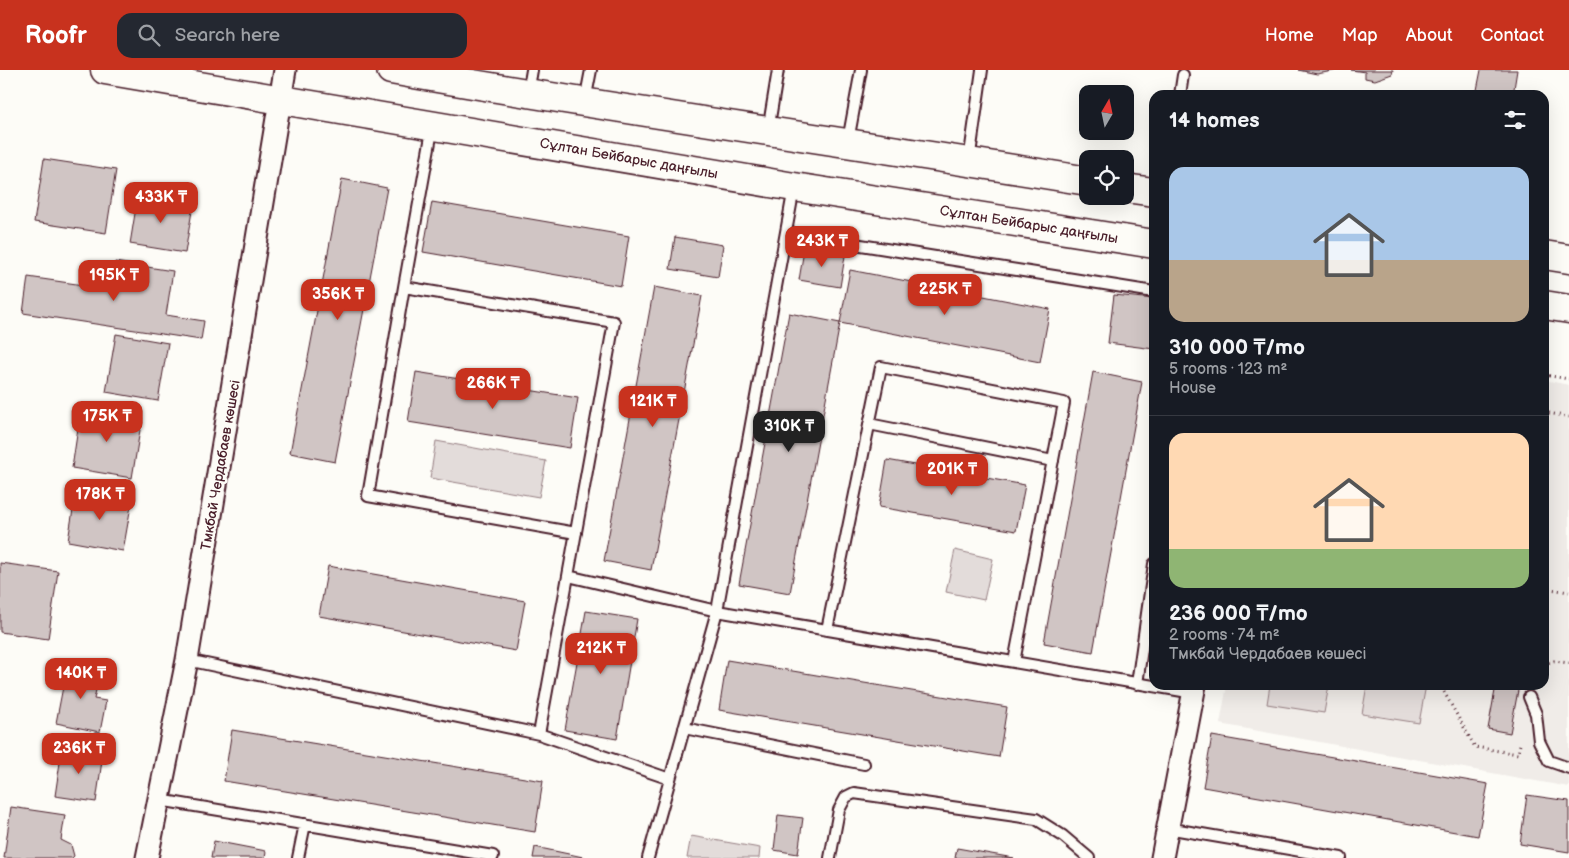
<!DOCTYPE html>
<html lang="en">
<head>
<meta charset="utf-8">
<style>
	:root { --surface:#171b24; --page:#242831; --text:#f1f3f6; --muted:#9ea1a6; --line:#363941; --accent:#c8321e }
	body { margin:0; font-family:"Balsamiq Sans",sans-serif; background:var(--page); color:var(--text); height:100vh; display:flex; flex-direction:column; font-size:19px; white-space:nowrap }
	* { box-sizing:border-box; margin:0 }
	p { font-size:16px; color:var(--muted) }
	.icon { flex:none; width:28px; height:28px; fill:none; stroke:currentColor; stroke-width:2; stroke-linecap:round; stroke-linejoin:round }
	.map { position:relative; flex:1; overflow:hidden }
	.panel { position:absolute; left:1149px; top:20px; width:400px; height:600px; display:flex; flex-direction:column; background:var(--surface); border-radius:15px; box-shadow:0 5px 20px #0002 }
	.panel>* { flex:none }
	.needle { width:32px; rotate:9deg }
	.controls { position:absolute; left:1079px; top:15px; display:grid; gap:10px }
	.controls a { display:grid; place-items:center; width:55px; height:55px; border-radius:10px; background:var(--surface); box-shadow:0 5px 20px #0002; font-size:25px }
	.price { position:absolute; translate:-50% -42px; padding:0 11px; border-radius:10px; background:var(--accent); color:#fff; font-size:16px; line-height:32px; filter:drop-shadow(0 1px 2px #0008) }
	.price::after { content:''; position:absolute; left:50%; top:30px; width:15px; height:11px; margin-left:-8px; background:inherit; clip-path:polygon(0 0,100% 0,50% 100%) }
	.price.active { background:#222; color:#fff }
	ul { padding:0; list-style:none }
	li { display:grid; align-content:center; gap:10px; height:265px; padding:0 20px }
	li+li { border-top:1px solid var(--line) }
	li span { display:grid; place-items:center; height:155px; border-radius:15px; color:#555 }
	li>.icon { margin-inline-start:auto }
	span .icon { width:90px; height:90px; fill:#fffc; stroke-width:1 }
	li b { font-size:21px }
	h2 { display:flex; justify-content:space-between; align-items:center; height:60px; padding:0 20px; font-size:21px }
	header { display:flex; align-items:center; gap:30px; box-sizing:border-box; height:70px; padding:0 25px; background:var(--accent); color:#fff }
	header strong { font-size:24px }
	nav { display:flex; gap:28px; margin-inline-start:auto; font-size:18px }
	.search { width:350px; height:45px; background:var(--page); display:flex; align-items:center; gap:12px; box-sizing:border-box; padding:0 18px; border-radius:15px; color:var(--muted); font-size:19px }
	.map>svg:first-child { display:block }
</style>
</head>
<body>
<header>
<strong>Roofr</strong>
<div class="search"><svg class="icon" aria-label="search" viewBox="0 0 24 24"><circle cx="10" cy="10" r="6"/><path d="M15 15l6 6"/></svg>Search here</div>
<nav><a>Home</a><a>Map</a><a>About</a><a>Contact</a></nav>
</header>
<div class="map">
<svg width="1569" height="788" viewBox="0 0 1569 788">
	<rect width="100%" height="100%" fill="#fdfcf7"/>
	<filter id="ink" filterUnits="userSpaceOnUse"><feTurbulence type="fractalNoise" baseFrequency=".02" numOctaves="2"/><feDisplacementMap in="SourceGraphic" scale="10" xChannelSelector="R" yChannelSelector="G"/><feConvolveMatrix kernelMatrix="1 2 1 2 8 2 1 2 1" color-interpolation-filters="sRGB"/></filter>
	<g filter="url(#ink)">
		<path fill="#f0ece8" d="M1544,310L1569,315V717L1220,654L1227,615H1544Z"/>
		<path fill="#e3dcda" stroke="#967e82" d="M436,371L546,391L539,427L430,408Z
			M955,480L993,489L984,530L946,522Z
			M1270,615H1329L1324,643L1267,634Z
			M1367,615H1426L1419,653L1362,644Z
			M691,766L760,778L759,788H687Z"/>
		<path fill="#d0c5c4" stroke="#4a1f2b" d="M1298,0H1338L1317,4Z
			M1351,0H1393L1392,4L1375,10L1365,8V2Z
			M1481,0H1517L1513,25H1476Z
			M44,89L116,100L106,163L34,152Z
			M342,109L387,118L335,392L290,383Z
			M138,125L193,135L185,183L130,174Z
			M432,132L629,166L621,216L423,182Z
			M675,167L723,175L718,207L670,199Z
			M804,180L845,186L840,217L799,210Z
			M115,192L173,201L166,245L204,251L201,270L23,243L28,207L111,219Z
			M850,200L1050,239L1040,292L840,253Z
			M654,217L702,226L651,500L604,491Z
			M1114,225L1154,229V279L1108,273Z
			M789,243L840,253L790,523L739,514Z
			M116,264L168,273L158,331L106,322Z
			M416,302L578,328L570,378L408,352Z
			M1093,302L1142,312L1093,582L1044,573Z
			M81,338L142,348L132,408L72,398Z
			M887,390L1025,415L1016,461L879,437Z
			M76,421L132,430L123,481L68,471Z
			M0,493L58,501L48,569L0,562Z
			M328,496L525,531L516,581L319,546Z
			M586,541L637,549L617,669L565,660Z
			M727,590L1007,637L999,687L719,640Z
			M67,596L100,602L94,629L106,631L100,662L56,653Z
			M1496,615H1519L1510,663L1488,659Z
			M232,660L543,711L535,762L224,711Z
			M1212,666L1488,714L1478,766L1203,717Z
			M62,679L103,684L96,732L55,726Z
			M1527,725L1569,731V782L1520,774Z
			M11,737L65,745L61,770L71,775L74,786L72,788H4Z
			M778,745L803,748L798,784L774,780Z
			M214,771L266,781L265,788H211Z
			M535,777L588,788H533Z
			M957,778L1014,788H955Z"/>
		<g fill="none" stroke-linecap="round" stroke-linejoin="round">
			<g stroke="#4a1f2b" stroke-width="14">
				<path id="service" d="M528,23L532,0
					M1180,25L1183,5
					M585,31L591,0
					M433,55L404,217L614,252L568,506L717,541L1194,623
					M768,61L778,0
					M848,71L861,0
					M969,91L982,0
					M786,163L1154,222
					M404,217L368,426L576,463
					M869,354L1053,391
					M827,560L881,297L1064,333L1014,592
					M187,590L539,664L670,709
					M1137,614L1154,494
					M1529,627L1536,644L1539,671L1549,691L1569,698
					M684,658L864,694
					M539,664L568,506
					M159,730L493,786L492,788
					M1167,758L1341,788
					M298,788L305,754
					M648,788L717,541L794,118
					M830,788L839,740L846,727L854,723L1036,749L1063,766L1089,788"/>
			</g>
			<g stroke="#4a1f2b" stroke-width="25">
				<path id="minor" d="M147,788L187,590L285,0
					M1162,788L1195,615"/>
			</g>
			<g stroke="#4a1f2b" stroke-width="31">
				<path id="primary" d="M105,0L794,117L1154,174
					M391,0C623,41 856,73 1088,111
					M1125,118L1154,122
					M1544,185L1569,189
					M1544,235L1569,239"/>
			</g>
			<path stroke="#4a1f2b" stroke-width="3" stroke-dasharray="1 4" stroke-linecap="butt" d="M1544,305L1569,309
				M1544,342L1569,347
				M1544,518L1569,522
				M1544,594L1554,591L1569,593
				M1444,622L1475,677L1518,684L1520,674"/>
			<use href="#service" stroke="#fdfcf7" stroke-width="10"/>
			<use href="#minor" stroke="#fdfcf7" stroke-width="21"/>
			<use href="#primary" stroke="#fdfcf7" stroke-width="28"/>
		</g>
	</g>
	<g text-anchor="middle" stroke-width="5" stroke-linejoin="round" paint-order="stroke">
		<g font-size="14" fill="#4a1f2b" stroke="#fdfcf7">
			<text transform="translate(629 88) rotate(10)" y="5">Сұлтан Бейбарыс даңғылы</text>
			<text transform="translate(1029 154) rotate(9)" y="5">Сұлтан Бейбарыс даңғылы</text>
			<text transform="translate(220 395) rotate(-80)" y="5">Тмкбай Чердабаев көшесі</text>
		</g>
	</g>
</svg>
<div class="controls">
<a><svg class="needle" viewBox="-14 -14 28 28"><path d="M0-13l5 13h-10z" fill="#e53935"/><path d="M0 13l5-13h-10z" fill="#9ea1a6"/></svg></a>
<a><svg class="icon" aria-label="locate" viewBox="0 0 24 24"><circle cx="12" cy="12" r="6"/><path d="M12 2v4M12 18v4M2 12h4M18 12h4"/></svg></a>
</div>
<b class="price" style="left:161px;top:154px">433K ₸</b>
<b class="price" style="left:822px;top:198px">243K ₸</b>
<b class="price" style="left:114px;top:232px">195K ₸</b>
<b class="price" style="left:945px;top:246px">225K ₸</b>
<b class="price" style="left:338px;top:251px">356K ₸</b>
<b class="price" style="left:493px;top:340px">266K ₸</b>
<b class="price" style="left:653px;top:358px">121K ₸</b>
<b class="price" style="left:107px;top:373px">175K ₸</b>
<b class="price active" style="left:789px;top:383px">310K ₸</b>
<b class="price" style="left:952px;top:426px">201K ₸</b>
<b class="price" style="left:100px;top:451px">178K ₸</b>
<b class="price" style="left:601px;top:605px">212K ₸</b>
<b class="price" style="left:81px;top:630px">140K ₸</b>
<b class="price" style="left:79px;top:705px">236K ₸</b>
<section class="panel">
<h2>14 homes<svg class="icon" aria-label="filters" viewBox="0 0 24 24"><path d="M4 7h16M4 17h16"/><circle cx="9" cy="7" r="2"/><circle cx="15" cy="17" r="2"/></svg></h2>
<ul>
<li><span style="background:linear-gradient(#a9c7e8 60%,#b9a48a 0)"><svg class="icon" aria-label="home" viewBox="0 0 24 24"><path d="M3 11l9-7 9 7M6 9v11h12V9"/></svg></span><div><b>310 000 ₸/mo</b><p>5 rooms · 123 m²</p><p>House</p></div></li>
<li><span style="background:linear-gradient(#ffd9b3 75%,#8fb573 0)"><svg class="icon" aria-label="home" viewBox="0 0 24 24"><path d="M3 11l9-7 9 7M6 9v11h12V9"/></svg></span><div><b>236 000 ₸/mo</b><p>2 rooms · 74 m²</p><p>Тмкбай Чердабаев көшесі</p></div></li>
</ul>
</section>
</div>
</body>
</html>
